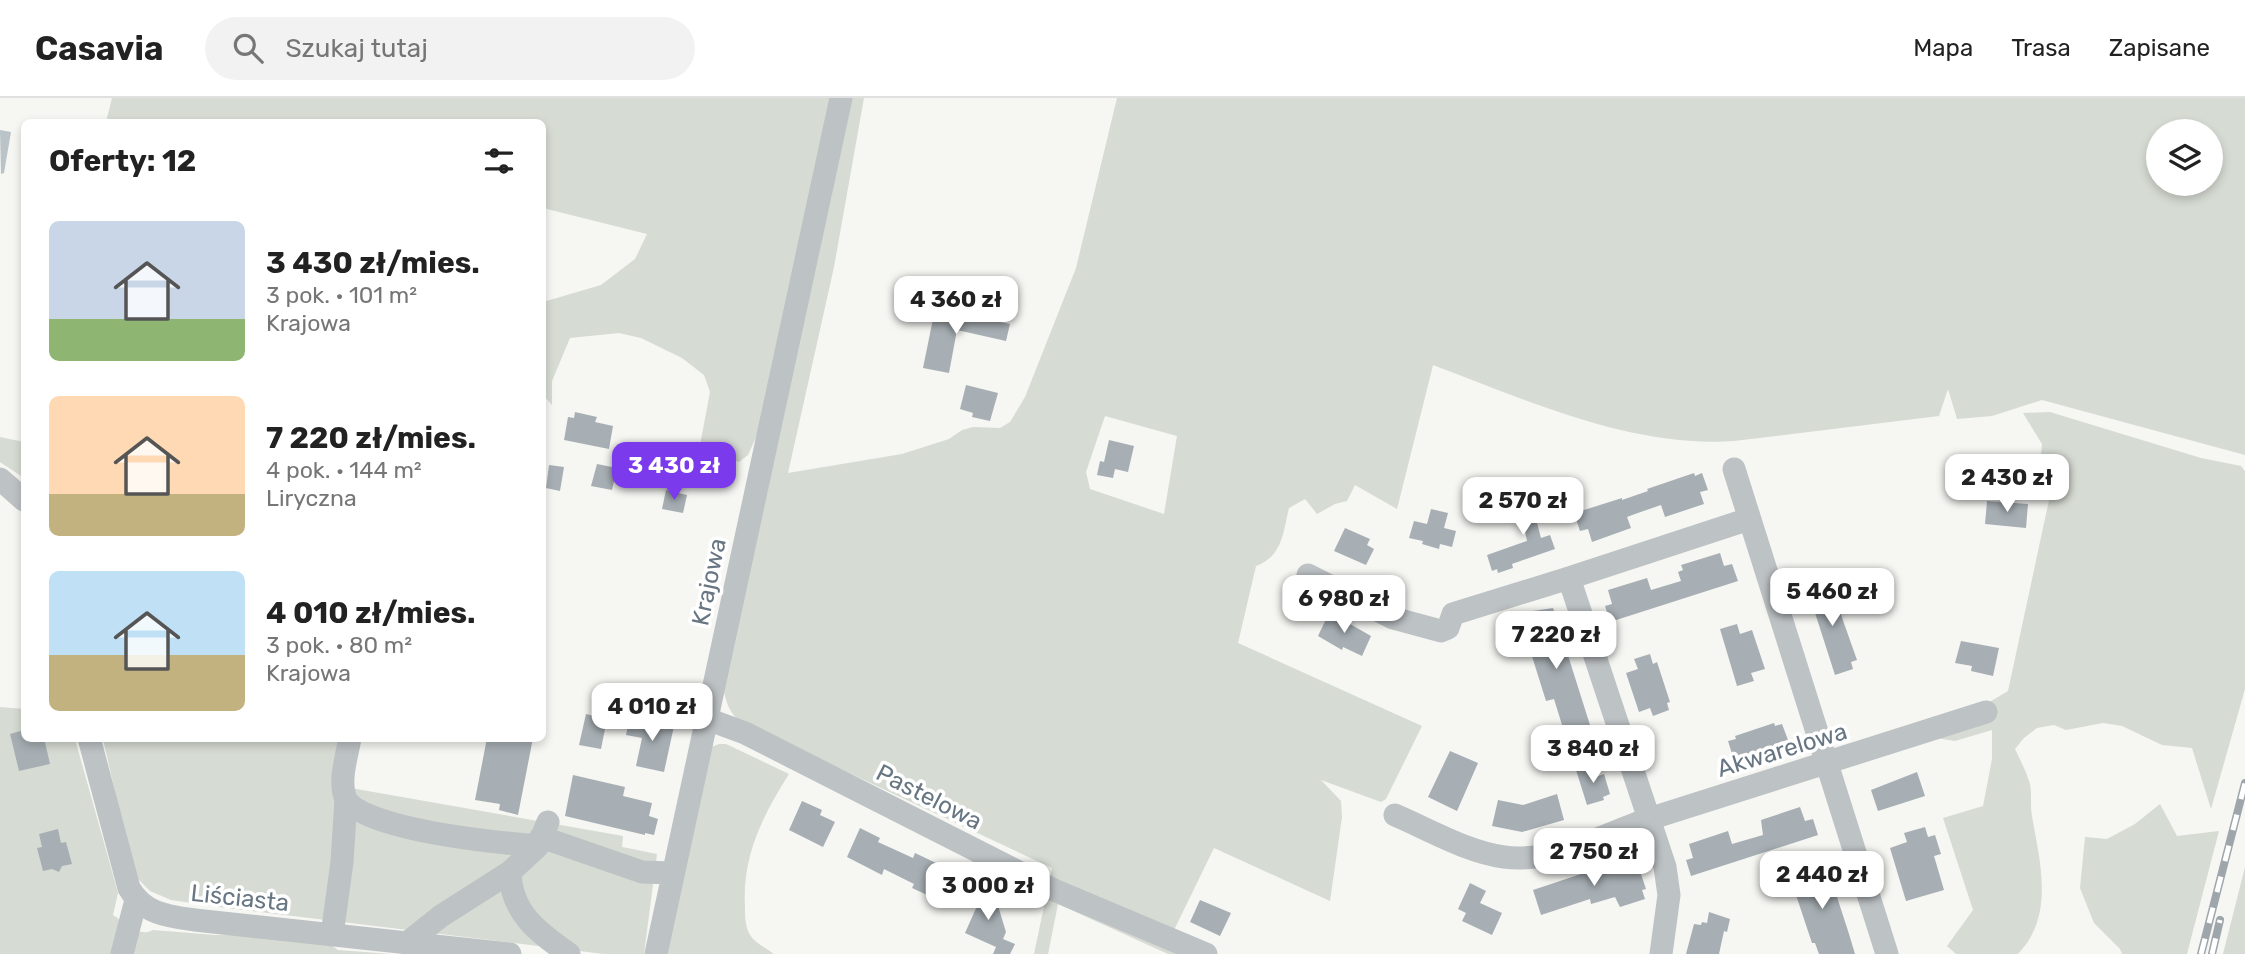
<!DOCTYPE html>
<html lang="pl">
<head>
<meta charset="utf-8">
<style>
	:root { --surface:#fff; --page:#f2f2f2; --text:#222; --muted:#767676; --line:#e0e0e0; --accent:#7c3aed }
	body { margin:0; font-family:Rubik,sans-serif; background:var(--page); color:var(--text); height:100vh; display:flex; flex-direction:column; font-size:26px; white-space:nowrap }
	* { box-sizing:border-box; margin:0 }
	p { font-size:23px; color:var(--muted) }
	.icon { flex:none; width:38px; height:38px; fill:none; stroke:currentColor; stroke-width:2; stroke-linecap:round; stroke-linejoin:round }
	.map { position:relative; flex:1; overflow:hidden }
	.sheet { position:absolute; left:21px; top:21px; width:525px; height:623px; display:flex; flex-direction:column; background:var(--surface); border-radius:10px; box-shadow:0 4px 10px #0003 }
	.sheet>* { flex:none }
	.buttons { position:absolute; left:2146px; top:21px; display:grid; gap:14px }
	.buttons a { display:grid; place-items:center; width:77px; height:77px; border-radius:50%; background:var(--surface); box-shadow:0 4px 10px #0003; font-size:35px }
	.price { position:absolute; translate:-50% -60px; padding:0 16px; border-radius:14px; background:#fff; color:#222; font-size:23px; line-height:46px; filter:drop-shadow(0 2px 4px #0008) }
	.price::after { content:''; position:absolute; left:50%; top:42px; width:21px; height:16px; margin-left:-10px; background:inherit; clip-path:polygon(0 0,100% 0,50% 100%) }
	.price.selected { background:var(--accent); color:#fff }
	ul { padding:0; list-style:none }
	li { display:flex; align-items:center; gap:21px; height:175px; padding:0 28px }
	li span { display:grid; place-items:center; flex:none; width:196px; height:140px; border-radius:10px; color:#555 }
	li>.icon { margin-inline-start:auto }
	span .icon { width:84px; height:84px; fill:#fffc; stroke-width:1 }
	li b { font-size:30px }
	h2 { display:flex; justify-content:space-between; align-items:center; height:84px; padding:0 28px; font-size:30px }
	header { display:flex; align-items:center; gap:42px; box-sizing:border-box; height:98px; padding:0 35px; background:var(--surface); border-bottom:2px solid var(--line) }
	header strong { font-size:33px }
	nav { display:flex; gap:38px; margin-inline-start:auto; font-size:24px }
	.search { width:490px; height:63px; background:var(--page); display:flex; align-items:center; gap:18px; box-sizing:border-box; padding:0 24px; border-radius:38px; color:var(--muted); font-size:26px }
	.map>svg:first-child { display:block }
</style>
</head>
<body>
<header>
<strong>Casavia</strong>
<div class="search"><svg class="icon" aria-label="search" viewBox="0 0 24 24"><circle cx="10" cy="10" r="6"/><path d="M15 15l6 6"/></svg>Szukaj tutaj</div>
<nav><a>Mapa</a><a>Trasa</a><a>Zapisane</a></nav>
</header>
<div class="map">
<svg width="2245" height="856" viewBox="0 0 2245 856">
	<rect width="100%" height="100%" fill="#f6f6f3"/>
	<path fill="#d6dbd3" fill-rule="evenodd" d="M112,0H839L770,309L748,357L739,364L700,347L710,294L704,277L682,260L641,240L619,235L570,240L552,283V307L543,297V204L601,187L635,161L647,136L543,110L542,24H106Z
		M845,0H864L834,169L788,375L902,356L949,341L962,332L973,329L1000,330L1010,324L1025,299L1076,170L1117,0H2245V357L2042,302L1992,318L1957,321L1948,291L1939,318L1734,343C1630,350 1529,303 1433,267L1397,411L1355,387L1347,403L1335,406L1317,416L1305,401L1289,410C1283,434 1283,458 1256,468L1238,545L1422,628L1386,701L1381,704L1321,682L1341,703L1342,719L1330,803L1214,750L1175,830L1182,856H1168L1058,806L1048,856H1034L1052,770L740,624C729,614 726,604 723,589ZM2158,33H2210V86H2158ZM1105,318L1177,338L1164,416L1090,391L1086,374Z
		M2050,314L2201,360L2241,368L2245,373V591L2211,711L2192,650L2162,647L2122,628L2103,625L2066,632L2054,627L2037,630L2024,640L2015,651C2020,662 2027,675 2030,686C2032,696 2030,708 2032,718C2040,765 2055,817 2018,856H1956L1947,848L1973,812L1943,720L1983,708L1992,661V632L1955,643L1930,639L2008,593L2049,402L2038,391L2042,346L2023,315Z
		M0,339L24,344V380L0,364Z
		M0,609L24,611V640L75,641L118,795L113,817C125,825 139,840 153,832L215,837L256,836L331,847L338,852L391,856H0Z
		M103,641H351L345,689L623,738L622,749L657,756L644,856H604L227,810L171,802L150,793L138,781L130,760Z
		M719,646H726L789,676C763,717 742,758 745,808C745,817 745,827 749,835C753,844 766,850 774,856H664L711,649Z
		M2160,706L2177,738L2219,733L2187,856H2122L2120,851L2094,825L2080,790L2085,739L2107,741L2135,726Z
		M2245,769V856H2223Z"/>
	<path fill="#b9c3c8" d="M0,32L11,34L4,75L1,76Z"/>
	<path fill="#a7afb4" d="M935,211L1010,226L1006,243L957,232L949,275L923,270Z
		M966,287L998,295L990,323L972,319L973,315L960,311Z
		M575,314L597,319L595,324L613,328L609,351L564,342L568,319L574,320Z
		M1109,342L1134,348L1128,374L1115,371L1113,380L1097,377L1100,363L1104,364Z
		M597,366L617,370L612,392L591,388Z
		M549,367L564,369L560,393L546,390Z
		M1694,375L1695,378L1702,375L1708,392L1700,394L1704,406L1665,419L1661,407L1635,416L1627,419L1631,430L1592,444L1588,431L1580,433L1575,418L1582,416L1581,413L1622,400V402L1648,393L1647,391Z
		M1526,383L1541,440L1550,437L1555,451L1512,466L1513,470L1498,475L1497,471L1492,473L1487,457L1527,443L1515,386Z
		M666,392L687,397L683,415L662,411Z
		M1987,403L2028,406L2026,430L1985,426Z
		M1431,411L1448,415L1444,430L1456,433L1452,449L1440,446L1439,451L1422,446L1423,443L1409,440L1414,423L1427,426Z
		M1345,430L1370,441L1367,447L1374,451L1366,467L1334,453Z
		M1720,455L1724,468L1732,466L1738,483L1610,524L1605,508L1612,506L1608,492L1647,480L1651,492L1681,483L1678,474L1683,472L1681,467Z
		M1829,483L1857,562L1851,564L1853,571L1835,577L1807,490Z
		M1553,510L1590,627L1586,629L1589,636L1567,643L1554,601L1546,603L1520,520L1531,517L1533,513Z
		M1328,517L1335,521L1336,518L1371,538L1362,558L1343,549L1342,552L1318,538Z
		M1737,526L1740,536L1752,532L1765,571L1751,575L1754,583L1737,588L1720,531Z
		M1961,543L1999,550L1993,578L1971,573L1972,568L1955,565Z
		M1650,556L1653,566L1657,564L1670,604L1667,605L1669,612L1653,618L1650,610L1639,614L1626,575L1638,571L1634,561Z
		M586,616L607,621L601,651L579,647Z
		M635,621L674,628L664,674L636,668L642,640L626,637L629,623L635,625Z
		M1774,625L1775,628L1782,626L1788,642L1780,644L1784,656L1745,669L1741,657L1733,659L1728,643L1736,641L1735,638Z
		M24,632V640H44L50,666L19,673L10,636Z
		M487,640H533L518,717L499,712L500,706L475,702Z
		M1450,653L1478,665L1457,713L1428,699Z
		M1592,667L1596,679L1604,676L1610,696L1603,699L1604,702L1587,707L1576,672Z
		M1917,674L1925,698L1878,713L1871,692Z
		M573,677L625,689L623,698L652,705L649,718L658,721L654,737L645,735V737L565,718Z
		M1557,696L1564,722L1522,734L1492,728L1498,702L1523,707Z
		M802,703L822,712L820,717L835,724L823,749L789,732Z
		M1800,709L1805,723L1813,721L1818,737L1691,778L1686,762L1693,760L1689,746L1728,733L1732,746L1763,737L1761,722Z
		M1925,729L1928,739L1935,737L1941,756L1934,758L1944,792L1906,803L1890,750L1907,744L1904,735Z
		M860,730L880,740L878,744L913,760L915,755L936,765L934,769L952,778L940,803L912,790L914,786L884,771L882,777L847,759Z
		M58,731L61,745L66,744L72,766L62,768L59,774L52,771L43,773L37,750L42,749L39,736Z
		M1626,761L1628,767L1637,764L1646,791L1642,792L1645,801L1620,809L1615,799L1591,806L1590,801L1541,817L1533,792Z
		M1826,765L1849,836L1855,856H1819L1815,845H1812L1795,794L1793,786H1796L1793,776Z
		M1470,785L1486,793L1480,805L1502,815L1492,837L1462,823L1466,815L1458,811Z
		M975,789L995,798L1006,834L1003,841L1015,846L1010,856H993L996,849L965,835L977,808L969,804Z
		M1200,802L1231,815L1220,838L1190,824Z
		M1709,814L1730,821L1727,834L1724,833L1719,856H1686L1694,826L1701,827L1702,824L1707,825Z"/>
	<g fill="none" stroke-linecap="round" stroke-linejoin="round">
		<path stroke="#bdc2c5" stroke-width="23" d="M1734,371L1887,856
			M0,381L24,402
			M1308,477L1393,520L1441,533L1448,530L1453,516L1456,515L1569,480L1749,421
			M1569,480L1665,769L1669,797L1661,856
			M707,621L745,635L1054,792L1206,856
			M89,640L129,790C144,816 167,818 195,822L510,856
			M350,640C347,658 339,681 345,699C357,732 503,745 538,748
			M1395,717C1430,732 1467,754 1504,759C1554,766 1606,735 1652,720C1763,684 1875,650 1986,614
			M541,739L642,774L673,775
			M510,774C511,815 538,834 569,856
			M332,837L342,764L346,701
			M407,845L441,818L510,774L538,748L548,724
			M122,856L136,802
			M656,856L841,0"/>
		<g stroke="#9fa6ab" stroke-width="8">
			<path id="rail" d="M2201,856L2245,685
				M2212,856L2220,822"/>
		</g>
		<use href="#rail" stroke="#fff" stroke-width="5" stroke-dasharray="16" stroke-linecap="butt"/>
	</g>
	<g text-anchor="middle" stroke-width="7" stroke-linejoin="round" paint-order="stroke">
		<g font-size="24" fill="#677682" stroke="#fff">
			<text transform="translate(709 484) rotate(-78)" y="8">Krajowa</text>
			<text transform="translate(1782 652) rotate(-17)" y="8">Akwarelowa</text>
			<text transform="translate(929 699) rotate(27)" y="8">Pastelowa</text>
			<text transform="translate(240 800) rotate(6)" y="8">Liściasta</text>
		</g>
	</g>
</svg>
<div class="buttons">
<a><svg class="icon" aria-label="layers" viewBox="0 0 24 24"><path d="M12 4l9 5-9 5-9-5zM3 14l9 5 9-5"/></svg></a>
</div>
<b class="price" style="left:956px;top:238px">4 360 zł</b>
<b class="price selected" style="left:674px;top:404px">3 430 zł</b>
<b class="price" style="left:2007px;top:416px">2 430 zł</b>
<b class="price" style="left:1523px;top:439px">2 570 zł</b>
<b class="price" style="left:1832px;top:530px">5 460 zł</b>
<b class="price" style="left:1344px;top:537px">6 980 zł</b>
<b class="price" style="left:1556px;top:573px">7 220 zł</b>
<b class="price" style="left:652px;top:645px">4 010 zł</b>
<b class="price" style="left:1593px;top:687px">3 840 zł</b>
<b class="price" style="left:1594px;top:790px">2 750 zł</b>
<b class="price" style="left:1822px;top:813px">2 440 zł</b>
<b class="price" style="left:988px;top:824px">3 000 zł</b>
<section class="sheet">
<h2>Oferty: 12<svg class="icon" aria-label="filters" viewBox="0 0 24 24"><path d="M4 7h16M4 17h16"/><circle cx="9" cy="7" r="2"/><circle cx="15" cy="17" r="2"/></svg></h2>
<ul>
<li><span style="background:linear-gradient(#c9d6e8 70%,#8fb573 0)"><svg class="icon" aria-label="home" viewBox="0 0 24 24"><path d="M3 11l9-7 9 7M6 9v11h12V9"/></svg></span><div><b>3 430 zł/mies.</b><p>3 pok. · 101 m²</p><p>Krajowa</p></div></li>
<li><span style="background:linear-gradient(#ffd9b3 70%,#c2b280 0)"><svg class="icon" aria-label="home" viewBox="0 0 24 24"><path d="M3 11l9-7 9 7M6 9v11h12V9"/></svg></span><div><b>7 220 zł/mies.</b><p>4 pok. · 144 m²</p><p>Liryczna</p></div></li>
<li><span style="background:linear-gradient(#bfe0f5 60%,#c2b280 0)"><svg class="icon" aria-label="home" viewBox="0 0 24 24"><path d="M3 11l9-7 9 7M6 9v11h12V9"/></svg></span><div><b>4 010 zł/mies.</b><p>3 pok. · 80 m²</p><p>Krajowa</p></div></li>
</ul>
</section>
</div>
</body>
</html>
